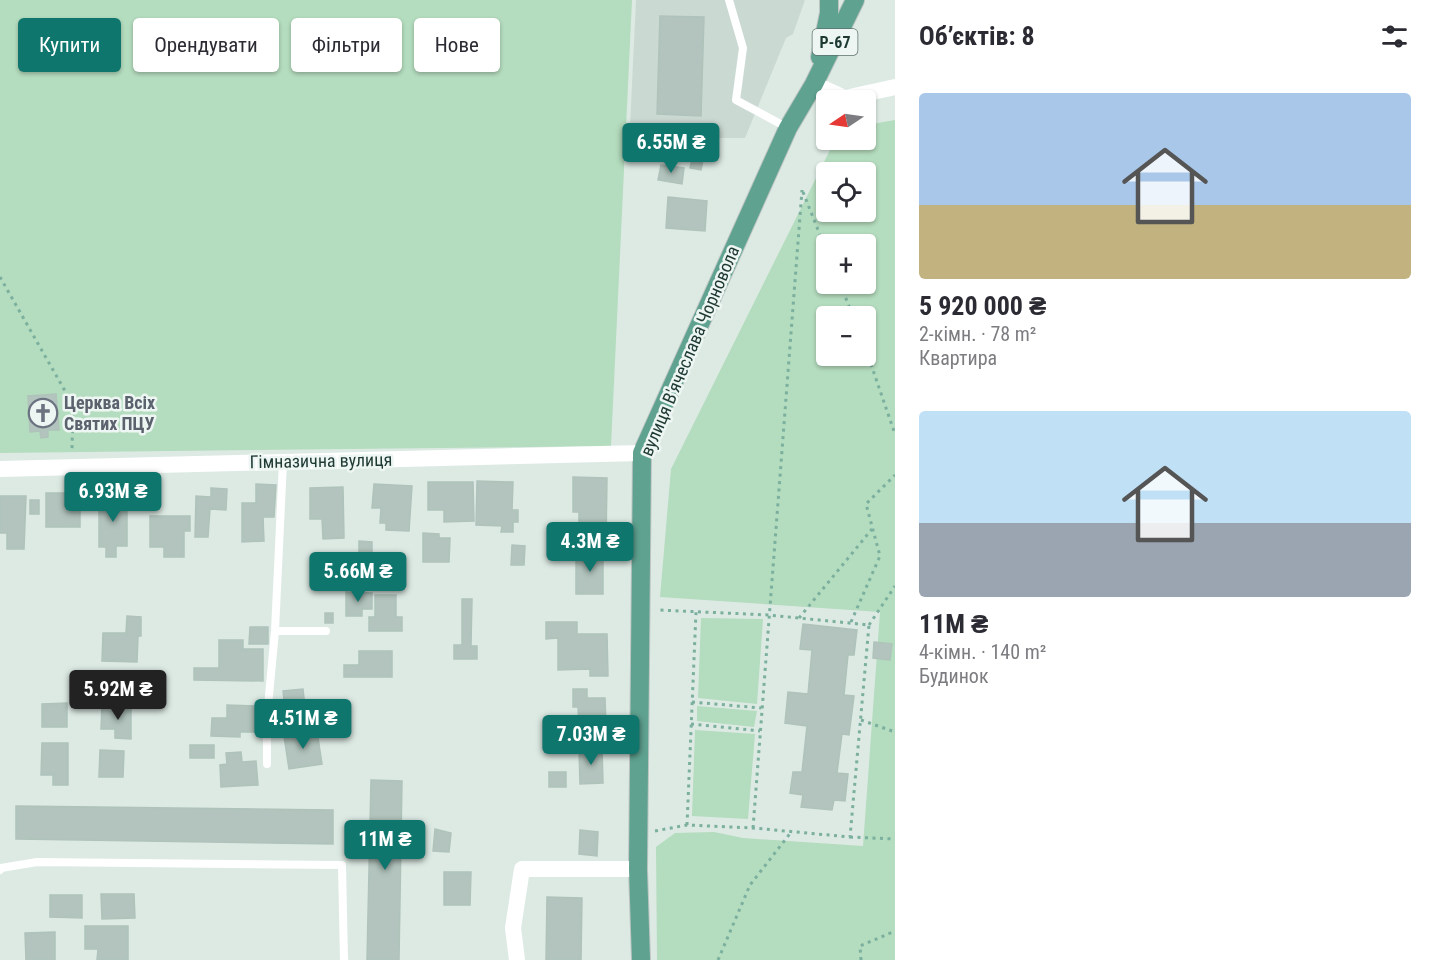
<!DOCTYPE html>
<html lang="uk">
<head>
<meta charset="utf-8">
<style>
	:root { --surface:#fff; --page:#f7f7f7; --text:#2b2b33; --muted:#7c7c81; --accent:#0f766e }
	body { margin:0; font-family:"Roboto Condensed",sans-serif; background:var(--page); color:var(--text); height:100vh; display:flex; flex-direction:column; font-size:22px; white-space:nowrap }
	* { box-sizing:border-box; margin:0 }
	p { font-size:20px; color:var(--muted) }
	.icon { flex:none; width:33px; height:33px; fill:none; stroke:currentColor; stroke-width:2; stroke-linecap:round; stroke-linejoin:round }
	.map { position:relative; flex:1; overflow:hidden }
	.details { display:flex; flex-direction:column; background:var(--surface); width:540px }
	.details>* { flex:none }
	.banner { position:absolute; left:18px; top:18px; width:570px; height:54px; display:flex; gap:12px }
	.needle { width:39px; rotate:257deg }
	.buttons { position:absolute; left:816px; top:90px; display:grid; gap:12px }
	.buttons a { display:grid; place-items:center; width:60px; height:60px; border-radius:6px; background:var(--surface); box-shadow:0 2px 4px #0004; font-size:30px }
	.price { position:absolute; translate:-50% -51px; padding:0 14px; border-radius:6px; background:var(--accent); color:#fff; font-size:20px; line-height:39px; filter:drop-shadow(0 2px 3px #0008) }
	.price::after { content:''; position:absolute; left:50%; top:36px; width:18px; height:14px; margin-left:-9px; background:inherit; clip-path:polygon(0 0,100% 0,50% 100%) }
	.price.active { background:#222; color:#fff }
	ul { padding:0; list-style:none }
	li { display:grid; align-content:center; gap:12px; height:318px; padding:0 24px }
	li span { display:grid; place-items:center; height:186px; border-radius:6px; color:#555 }
	li>.icon { margin-inline-start:auto }
	span .icon { width:108px; height:108px; fill:#fffc; stroke-width:1 }
	li b { font-size:26px }
	h2 { display:flex; justify-content:space-between; align-items:center; height:72px; padding:0 24px; font-size:26px }
	.tag { padding:0 21px; border-radius:6px; background:var(--surface); box-shadow:0 2px 4px #0004; font-size:21px; line-height:54px }
	.tag.active { background:var(--accent); color:#fff }
	main { display:flex; flex:1; min-height:0 }
	.map>svg:first-child { display:block }
</style>
</head>
<body>
<main>
<div class="map">
<svg width="895" height="960" viewBox="0 0 895 960">
	<rect width="100%" height="100%" fill="#ddeae4"/>
	<path fill="#cbd9d3" d="M636,0H805L793,34L786,38L745,138H654L630,126Z"/>
	<path fill="#b4dcbe" fill-rule="evenodd" d="M0,0H632L611,446L0,453Z
		M895,120V960H657L656,847L675,833L714,832L743,838L863,846L880,612L660,597L671,469L835,140H866V125ZM826,172H866V212H826ZM826,244H866V284H826ZM826,316H866V356H826Z
		M701,618L763,619L757,704L698,698Z
		M697,706L757,711L754,727L697,721Z
		M695,730L755,734L748,819L692,816Z"/>
	<path fill="#b2c4bd" stroke="#afc3bb" stroke-width="1.5" d="M660,16L704,17L701,116L657,114Z
		M694,152L704,155L701,170L690,168Z
		M661,165L684,168L682,184L658,180Z
		M668,197L707,201L705,231L666,228Z
		M56,394L59,430H48V437L41,438L40,431L30,432L28,396Z
		M573,477L607,478L606,542L590,541L591,533H579V512H573Z
		M477,481L513,482L512,510H518V522H513V532H501L502,526L476,525Z
		M428,482H473L474,521L444,522V510H428Z
		M256,484L276,485L274,517H263L264,541L242,542V503H256Z
		M374,484L412,486L409,531L386,530V523H380L381,508H372Z
		M343,487L344,538L323,539L322,519H310V488Z
		M211,488L227,489L226,510L210,509L208,537H195L196,496L211,497Z
		M46,493H80V527H46Z
		M99,495H127V546H116V557H106V547H99Z
		M0,496H26L24,549H7V533H0Z
		M30,500H39V514H30Z
		M150,516H190V531H184V557H164V547H150Z
		M423,533L439,534V538H450L449,562H423Z
		M359,541L372,542V580H350L351,560H359Z
		M512,545L525,546L524,565H511Z
		M588,548H603V594H576V559H588Z
		M313,554L321,555L320,567L312,566Z
		M346,592L372,593V609H362V616H346Z
		M375,595H396V617H402V631H369V617H375Z
		M462,599H472L471,646H477V659H454V645H462Z
		M325,613H333V623H325Z
		M127,616L141,617V636H138L137,662L102,661L103,633H126Z
		M546,622H577V634H607L608,676H590V669L558,670V638L546,639Z
		M803,624L857,630L854,655H848L844,695L854,696L849,735L842,734L837,773L848,774L845,801L834,800L832,810L801,807L803,795L790,793L793,772H802L807,726L785,723L788,692L808,694L812,650L800,649Z
		M250,627H268V644H249Z
		M219,640H243V649H263V681L194,680V668H219Z
		M874,642L892,644L890,660L873,658Z
		M359,651H392V677H344V665H359Z
		M303,689L306,716L286,718L283,691Z
		M573,689H587V698H605L606,727H579L578,707H573Z
		M67,703V727H42V704Z
		M227,705L256,706V732H240V737L211,736L212,718H227Z
		M102,706H131V739L115,738V729H101Z
		M317,731L322,764L289,769L284,736Z
		M561,732L579,735L578,747L559,744Z
		M42,743H68V785H53V775H41Z
		M190,745H214V758H190Z
		M602,748L603,783L580,784L579,749Z
		M100,750L124,751L123,777H99Z
		M241,752L242,762L256,761L258,785L221,787L220,765L227,764L226,753Z
		M549,772H566V787H549Z
		M371,780L402,781L399,960H367Z
		M16,806L333,810V844L16,839Z
		M435,829L451,833L449,852L433,851Z
		M580,830L598,832L597,856L579,854Z
		M444,872H471L470,905H444Z
		M101,894H134L135,918L102,919Z
		M50,895H82V918L50,917Z
		M547,897L582,898L581,960H546Z
		M85,926H128V960H97L98,949H85Z
		M55,932V960H26L25,933Z"/>
	<g fill="none" stroke-linecap="round" stroke-linejoin="round">
		<g stroke="#bcc4c2" stroke-width="20">
			<path id="primary" d="M820,57L829,13V0
				M641,960L638,869L642,453L788,128L814,84L855,0"/>
		</g>
		<path stroke="#7baf9e" stroke-width="3" stroke-dasharray="3 4.5" stroke-linecap="butt" d="M803,192L826,250
			M0,277L73,405L72,450
			M840,284L853,316
			M866,350L895,434
			M799,618L872,529
			M851,622L880,556L866,504L895,475
			M869,625L895,586
			M692,702L761,708
			M861,720L895,732
			M691,724L760,731
			M687,825L696,612
			M753,828L802,190
			M655,831L687,825L753,828L850,837L869,625L769,615L658,610
			M850,837L895,839
			M718,960L750,885L792,831
			M861,960L860,946L895,931"/>
		<path stroke="#fff" stroke-width="8" d="M729,0L743,48L736,100L788,128
			M275,631H326
			M267,764V717L275,631L283,462
			M0,870L1,868L37,862L342,865L344,960"/>
		<path stroke="#fff" stroke-width="16" d="M814,84L845,98L895,87
			M0,469L642,453
			M517,960L513,928L522,869H638"/>
		<use href="#primary" stroke="#5fa290" stroke-width="18"/>
	</g>
	<defs>
		<g id="church-ring" transform="scale(1.5)"><circle r="9.5" fill="#edf6f2" stroke="#6b7280" stroke-width="1.5"/><path d="M-1.2-6h2.4v3.5h3.3v2.4h-3.3V6h-2.4V-.1h-3.3v-2.4h3.3Z" fill="#6b7280"/></g>
	</defs>
	<g fill-rule="evenodd">
		<use href="#church-ring" x="43" y="413"/>
	</g>
	<g text-anchor="middle" stroke-width="5" stroke-linejoin="round" paint-order="stroke">
		<rect fill="#edf6f2" stroke="#5c726c" stroke-width="1.5" x="812.5" y="29" width="45" height="26" rx="4.5"/>
		<g font-size="16" font-weight="bold" fill="#1e3932">
			<text x="835" y="48">Р-67</text>
		</g>
		<g font-size="18" fill="#1e3932" stroke="#edf6f2">
			<text transform="translate(690 351) rotate(-67)" y="6">вулиця В'ячеслава Чорновола</text>
			<text transform="translate(321 461) rotate(-1)" y="6">Гімназична вулиця</text>
		</g>
		<g font-size="18" font-weight="bold" fill="#5b616d" stroke="#edf6f2" text-anchor="start">
			<text x="64" y="409">Церква Всіх<tspan x="64" dy="21">Святих ПЦУ</tspan></text>
		</g>
	</g>
</svg>
<div class="buttons">
<a><svg class="needle" viewBox="-14 -14 28 28"><path d="M0-13l5 13h-10z" fill="#e53935"/><path d="M0 13l5-13h-10z" fill="#7c7c81"/></svg></a>
<a><svg class="icon" aria-label="locate" viewBox="0 0 24 24"><circle cx="12" cy="12" r="6"/><path d="M12 2v4M12 18v4M2 12h4M18 12h4"/></svg></a>
<a>+</a>
<a>−</a>
</div>
<b class="price" style="left:671px;top:174px">6.55M ₴</b>
<b class="price" style="left:113px;top:523px">6.93M ₴</b>
<b class="price" style="left:590px;top:573px">4.3M ₴</b>
<b class="price" style="left:358px;top:603px">5.66M ₴</b>
<b class="price active" style="left:118px;top:721px">5.92M ₴</b>
<b class="price" style="left:303px;top:750px">4.51M ₴</b>
<b class="price" style="left:591px;top:766px">7.03M ₴</b>
<b class="price" style="left:385px;top:871px">11M ₴</b>
<div class="banner">
<a class="tag active">Купити</a>
<a class="tag">Орендувати</a>
<a class="tag">Фільтри</a>
<a class="tag">Нове</a>
</div>
</div>
<section class="details">
<h2>Об’єктів: 8<svg class="icon" aria-label="filters" viewBox="0 0 24 24"><path d="M4 7h16M4 17h16"/><circle cx="9" cy="7" r="2"/><circle cx="15" cy="17" r="2"/></svg></h2>
<ul>
<li><span style="background:linear-gradient(#a9c7e8 60%,#c2b280 0)"><svg class="icon" aria-label="home" viewBox="0 0 24 24"><path d="M3 11l9-7 9 7M6 9v11h12V9"/></svg></span><div><b>5 920 000 ₴</b><p>2-кімн. · 78 m²</p><p>Квартира</p></div></li>
<li><span style="background:linear-gradient(#bfe0f5 60%,#9aa5b1 0)"><svg class="icon" aria-label="home" viewBox="0 0 24 24"><path d="M3 11l9-7 9 7M6 9v11h12V9"/></svg></span><div><b>11M ₴</b><p>4-кімн. · 140 m²</p><p>Будинок</p></div></li>
</ul>
</section>
</main>
</body>
</html>
